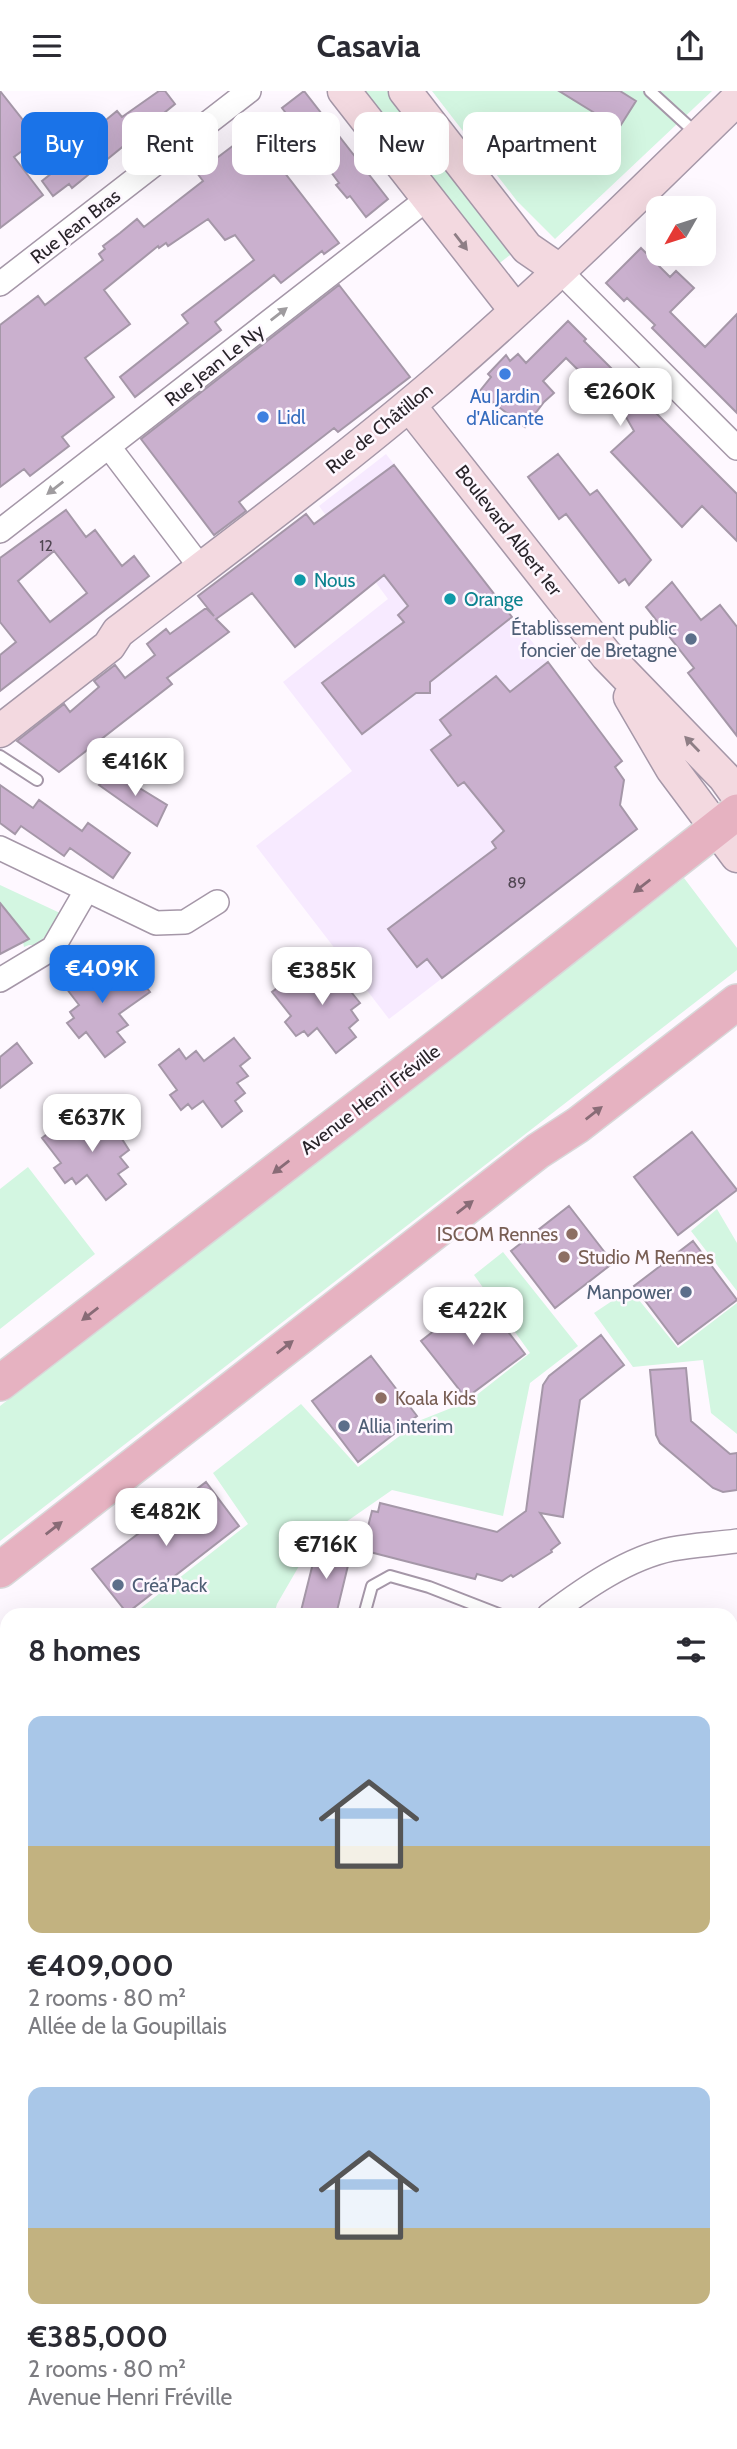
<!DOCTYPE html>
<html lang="en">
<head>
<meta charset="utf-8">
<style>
	:root { --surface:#fff; --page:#f7f7f7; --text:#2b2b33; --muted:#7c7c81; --accent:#1a73e8 }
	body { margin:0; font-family:Cabin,sans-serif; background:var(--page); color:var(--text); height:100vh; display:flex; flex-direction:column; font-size:26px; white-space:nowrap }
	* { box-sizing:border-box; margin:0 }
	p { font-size:23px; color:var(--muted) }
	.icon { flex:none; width:38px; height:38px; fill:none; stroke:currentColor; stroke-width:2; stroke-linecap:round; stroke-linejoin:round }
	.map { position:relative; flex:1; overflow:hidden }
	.details { position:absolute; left:0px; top:1517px; width:738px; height:842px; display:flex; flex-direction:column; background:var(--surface); border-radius:21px 21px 0 0; box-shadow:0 7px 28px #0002 }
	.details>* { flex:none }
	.hud { position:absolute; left:21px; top:21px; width:696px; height:63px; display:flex; gap:14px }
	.needle { width:46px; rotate:231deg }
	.buttons { position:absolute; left:646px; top:105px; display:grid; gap:14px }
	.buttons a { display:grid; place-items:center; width:70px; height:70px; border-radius:14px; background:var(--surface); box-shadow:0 7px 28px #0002; font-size:35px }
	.price { position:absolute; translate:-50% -60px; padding:0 16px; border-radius:14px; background:#fff; color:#222; font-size:23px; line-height:46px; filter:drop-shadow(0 2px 4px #0008) }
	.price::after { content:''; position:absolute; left:50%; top:42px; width:21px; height:16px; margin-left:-10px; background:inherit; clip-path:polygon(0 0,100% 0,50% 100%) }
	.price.on { background:var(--accent); color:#fff }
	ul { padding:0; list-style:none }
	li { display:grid; align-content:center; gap:14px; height:371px; padding:0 28px }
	li span { display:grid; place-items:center; height:217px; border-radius:14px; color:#555 }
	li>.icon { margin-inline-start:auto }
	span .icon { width:126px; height:126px; fill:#fffc; stroke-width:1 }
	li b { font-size:30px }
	h2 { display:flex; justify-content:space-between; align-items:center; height:84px; padding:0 28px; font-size:30px }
	.tag { padding:0 24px; border-radius:14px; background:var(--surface); box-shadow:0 7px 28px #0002; font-size:24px; line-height:63px }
	.tag.on { background:var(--accent); color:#fff }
	header { display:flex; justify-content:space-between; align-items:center; height:91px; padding:0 28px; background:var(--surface); font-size:32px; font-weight:700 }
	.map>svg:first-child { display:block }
</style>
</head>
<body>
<header><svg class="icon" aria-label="menu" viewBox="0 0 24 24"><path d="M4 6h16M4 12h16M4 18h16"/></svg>Casavia<svg class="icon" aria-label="share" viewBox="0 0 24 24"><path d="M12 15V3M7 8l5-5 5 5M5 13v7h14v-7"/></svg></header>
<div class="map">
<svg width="737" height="2358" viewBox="0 0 737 2358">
	<rect width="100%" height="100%" fill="#fef8ff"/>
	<path fill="#f7eaff" d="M386,363L548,571L622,670L615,676L624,689L620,714L637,738L389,928L256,755L352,680L283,591L388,508L319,415Z"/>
	<path fill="#d3f6e1" d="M355,0H390L514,161L492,178Z
		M432,0H712L555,148L517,110Z
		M684,787L737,857V879L0,1450V1315Z
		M0,794L60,822L51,839L37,854H29L24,856L23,851L29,848L0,812Z
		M28,1076L95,1163L0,1238V1098Z
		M717,1118L737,1152V1200L691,1140Z
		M503,1161L578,1255L530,1292L503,1425L392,1399L310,1456L277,1513L274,1524H132L248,1433L213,1382L301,1313L358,1376L421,1329L469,1310L530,1262L474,1184Z
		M630,1198L678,1257L737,1212V1343L711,1322L703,1269L633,1276L594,1222Z
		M737,1690V1958L732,1962V1694Z"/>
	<path fill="#cab0ce" stroke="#a597a8" stroke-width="2" fill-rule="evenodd" d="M0,0L38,48L14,66L43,104L0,137Z
		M159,0H165L175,13L72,97L69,93L53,105L42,90L62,74L53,63L99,31L101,33L117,20L122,26Z
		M304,0L388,108L366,126L350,105L347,107L336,94L339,92L309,51L306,53L296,40L298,38L282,17Z
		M559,0H620L636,10L619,37Z
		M250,37L339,152L324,163L322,160L281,192L274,184L215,231L221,239L135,306L120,286L188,232L182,224L254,169L235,144L225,149L208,128L168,155L166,152L159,157L158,155L104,199L130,233L85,267L114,306L62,346L69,355L30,385L24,378L0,396V234L38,205L45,214L103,169L99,163L105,158L103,155L120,142L137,128L144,136L203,90L197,82L238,51L235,48Z
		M641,157L670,186L676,180L694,197L670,221L705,256L737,223V322L652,237L655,234L627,207L624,210L606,192Z
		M339,194L410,286L338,341L334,337L239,411L246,420L214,444L141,348Z
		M568,230L586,248L584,250L737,403V450L702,415L682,436L611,361L634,340L626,326L566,267L543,290L554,302L544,311L525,336L479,301L491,286L488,283L506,264L510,270L518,263L526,272Z
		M558,363L590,404L597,399L651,469L629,494L625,488L619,492L566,423L559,428L528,386Z
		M394,374L512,526L430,591V602H416L362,643L322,592L404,531L398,524L408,515L384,484L295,556L252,502L216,528L229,541L167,587L172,593L59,681L17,650L64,613L70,621L99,596L94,590L115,574L125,587L155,564L147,553L166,538L170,543L206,517L214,525L198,505L306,423L314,433Z
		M66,419L86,446L95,439L122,475L134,465L149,485L0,600V564L16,551L0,531V467ZM54,460L87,502L50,531L18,490Z
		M672,491L701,529L720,514L737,536V645L688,582L694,577L646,516Z
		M548,571L622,670L615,676L624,689L620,714L637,738L442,887L427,868L417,876L388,838L496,757L492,751L504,740L464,691L458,695L431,659L451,644L440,629L496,585L510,601Z
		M115,682L167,714L157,735L99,694Z
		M0,694L33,717L39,709L82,740L88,732L130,762L113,787L70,757L64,765L21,735L15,743L0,732Z
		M0,812L29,848L0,863Z
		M81,873L89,883L99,875L106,886L116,879L124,889L134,881L150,901L119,923L128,934L117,941L125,951L105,966L86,941L79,947L67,932L74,927L70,921L79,914L60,889Z
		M346,873L362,894L352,902L360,912L351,919L358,929L349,937L356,946L336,962L317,937L308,945L304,940L296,945L285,931L291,925L272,901L291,886L299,895L309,888L317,897Z
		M234,947L250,967L240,975L248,985L237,992L245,1002L235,1010L242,1020L222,1036L203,1010L192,1018L188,1013L181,1019L170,1004L177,999L159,974L179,958L186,968L196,960L204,970Z
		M17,952L32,972L0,997V966Z
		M118,1020L133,1040L122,1048L129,1059L120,1066L128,1076L118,1083L126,1093L106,1109L87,1084L76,1093L72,1087L65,1092L54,1077L61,1072L42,1047L62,1032L70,1041L80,1034L87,1043Z
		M692,1041L737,1099L678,1144L634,1086Z
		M569,1115L613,1172L555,1217L511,1160Z
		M693,1150L737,1209L678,1253L634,1195Z
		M480,1204L525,1263L466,1307L421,1250Z
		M601,1244L624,1274L580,1309L563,1426L540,1422L560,1452L551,1459L552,1461L513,1486L511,1484L502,1490L477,1483L475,1488L362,1459L372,1420L378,1421L380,1412L497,1441L526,1420L543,1294L549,1285Z
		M371,1265L417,1325L358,1371L312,1310Z
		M686,1277L691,1330L730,1363L737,1362V1399L723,1401L713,1397L660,1352L656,1344L650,1279Z
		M206,1391L239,1435L127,1522L92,1478Z
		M322,1451L352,1458L336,1524H300L315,1464L318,1465Z"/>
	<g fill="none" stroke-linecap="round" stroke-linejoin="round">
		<g stroke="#a597a8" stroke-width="14">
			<path id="lane" d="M650,0L697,43
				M0,665L37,689
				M364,1524L372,1495L390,1485L429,1496L501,1524"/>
		</g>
		<g stroke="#a597a8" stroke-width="26">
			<path id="street" d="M559,179L737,357
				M0,193L249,0
				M109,356L201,477
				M0,440L427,108
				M0,757L156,832L185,831L217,811
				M0,889L53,857L86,800
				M549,1524C585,1497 628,1467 672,1458C693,1454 716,1453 737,1450
				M0,1905L7,1901
				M479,2352L483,2358
				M45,2358L58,2352"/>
		</g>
		<g stroke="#a597a8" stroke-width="35">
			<path id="secondary" d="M344,0L516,220
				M405,0L527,157L559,179
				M409,314L607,565L724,686L737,704
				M630,606L672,678L737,765
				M0,640L109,555L118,541C226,458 336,377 440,288C543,199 640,103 737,8
				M0,1669L7,1678
				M0,1751L7,1759
				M732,2156L737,2158
				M732,2234L737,2236"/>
		</g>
		<g stroke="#d8d8d9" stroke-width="38">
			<path id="primary" d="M0,1292L452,945L737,721
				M0,1479L538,1060L578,1034L737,911"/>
		</g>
		<use href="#lane" stroke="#fff" stroke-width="10"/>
		<use href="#street" stroke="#fff" stroke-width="23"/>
		<use href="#secondary" stroke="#f3d9e0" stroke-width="32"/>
		<use href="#primary" stroke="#e6b2c1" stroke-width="35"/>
	</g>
	<defs><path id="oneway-solid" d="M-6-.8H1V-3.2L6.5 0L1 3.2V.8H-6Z" transform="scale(1.75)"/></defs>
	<g fill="#8e7e85">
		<use href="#oneway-solid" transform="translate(461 151) rotate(52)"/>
		<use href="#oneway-solid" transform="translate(692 653) rotate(-134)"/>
	</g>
	<g fill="#9f9c9f">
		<use href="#oneway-solid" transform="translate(279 223) rotate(-38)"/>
		<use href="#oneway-solid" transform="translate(55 397) rotate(142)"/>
	</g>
	<g fill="#886b76">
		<use href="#oneway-solid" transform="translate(642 795) rotate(142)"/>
		<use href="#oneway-solid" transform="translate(594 1022) rotate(-38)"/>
		<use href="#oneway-solid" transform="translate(281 1076) rotate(142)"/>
		<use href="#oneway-solid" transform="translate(465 1116) rotate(-38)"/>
		<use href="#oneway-solid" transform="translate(90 1223) rotate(142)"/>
		<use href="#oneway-solid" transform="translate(285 1256) rotate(-38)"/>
		<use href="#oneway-solid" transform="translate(54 1437) rotate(-38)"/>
	</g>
	<g fill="#3f7fe0" stroke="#fef8ff" stroke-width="2.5">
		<circle cx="505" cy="283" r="7"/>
		<circle cx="263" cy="326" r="7"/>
	</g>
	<g fill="#0f9aa8" stroke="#fef8ff" stroke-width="2.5">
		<circle cx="300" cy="489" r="7"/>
		<circle cx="450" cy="508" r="7"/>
	</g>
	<g fill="#5c6f8a" stroke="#fef8ff" stroke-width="2.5">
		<circle cx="691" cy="548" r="7"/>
		<circle cx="686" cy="1201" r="7"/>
		<circle cx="344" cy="1335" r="7"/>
		<circle cx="118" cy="1494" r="7"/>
	</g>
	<g fill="#8d6e63" stroke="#fef8ff" stroke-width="2.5">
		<circle cx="572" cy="1143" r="7"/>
		<circle cx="564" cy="1166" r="7"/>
		<circle cx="381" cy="1307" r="7"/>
	</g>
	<g text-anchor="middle" stroke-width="5" stroke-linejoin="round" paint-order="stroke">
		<g font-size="16" fill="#514753">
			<text x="46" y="460">12</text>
			<text x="517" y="797">89</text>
		</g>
		<g font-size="19" fill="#29242a" stroke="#fef8ff">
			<text transform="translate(75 135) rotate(-38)" y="7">Rue Jean Bras</text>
			<text transform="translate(214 274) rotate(-38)" y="7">Rue Jean Le Ny</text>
			<text transform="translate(379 337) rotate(-39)" y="7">Rue de Châtillon</text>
			<text transform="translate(509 439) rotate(52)" y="7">Boulevard Albert 1er</text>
			<text transform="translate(370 1008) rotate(-37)" y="7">Avenue Henri Fréville</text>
		</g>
		<g font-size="19" fill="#366cbe" stroke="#fef8ff">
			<text x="505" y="312">Au Jardin<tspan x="505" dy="22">d'Alicante</tspan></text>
			<text x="277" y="333" text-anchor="start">Lidl</text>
		</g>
		<g font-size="19" fill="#0d838f" stroke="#fef8ff" text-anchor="start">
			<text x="314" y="496">Nous</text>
			<text x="464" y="515">Orange</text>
		</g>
		<g font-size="19" fill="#4e5e75" stroke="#fef8ff" text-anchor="end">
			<text x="677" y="544">Établissement public<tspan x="677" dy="22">foncier de Bretagne</tspan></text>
			<text x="672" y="1208">Manpower</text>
			<text x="358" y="1342" text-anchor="start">Allia interim</text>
			<text x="132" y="1501" text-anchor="start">Créa’Pack</text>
		</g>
		<g font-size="19" fill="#785e54" stroke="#fef8ff" text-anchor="start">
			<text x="558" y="1150" text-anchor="end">ISCOM Rennes</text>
			<text x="578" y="1173">Studio M Rennes</text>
			<text x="395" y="1314">Koala Kids</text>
		</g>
	</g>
</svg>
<div class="buttons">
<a><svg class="needle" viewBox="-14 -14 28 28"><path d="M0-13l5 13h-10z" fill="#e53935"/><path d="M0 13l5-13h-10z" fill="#7c7c81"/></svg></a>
</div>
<b class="price" style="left:620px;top:337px">€260K</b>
<b class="price" style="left:135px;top:707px">€416K</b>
<b class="price on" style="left:102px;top:914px">€409K</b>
<b class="price" style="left:322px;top:916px">€385K</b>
<b class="price" style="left:92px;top:1063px">€637K</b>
<b class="price" style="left:473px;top:1256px">€422K</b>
<b class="price" style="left:166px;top:1457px">€482K</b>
<b class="price" style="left:326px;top:1490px">€716K</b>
<div class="hud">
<a class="tag on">Buy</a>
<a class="tag">Rent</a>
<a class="tag">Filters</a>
<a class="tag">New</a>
<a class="tag">Apartment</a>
</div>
<section class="details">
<h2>8 homes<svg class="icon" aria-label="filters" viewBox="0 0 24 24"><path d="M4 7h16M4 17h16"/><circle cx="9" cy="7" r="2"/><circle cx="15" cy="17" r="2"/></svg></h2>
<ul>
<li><span style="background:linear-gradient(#a9c7e8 60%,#c2b280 0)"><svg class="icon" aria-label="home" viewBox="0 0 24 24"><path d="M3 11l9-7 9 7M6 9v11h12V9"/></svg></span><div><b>€409,000</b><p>2 rooms · 80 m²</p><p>Allée de la Goupillais</p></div></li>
<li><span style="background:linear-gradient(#a9c7e8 65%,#c2b280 0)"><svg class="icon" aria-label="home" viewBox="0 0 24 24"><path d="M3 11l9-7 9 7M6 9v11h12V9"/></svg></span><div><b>€385,000</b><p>2 rooms · 80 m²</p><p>Avenue Henri Fréville</p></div></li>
</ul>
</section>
</div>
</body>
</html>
